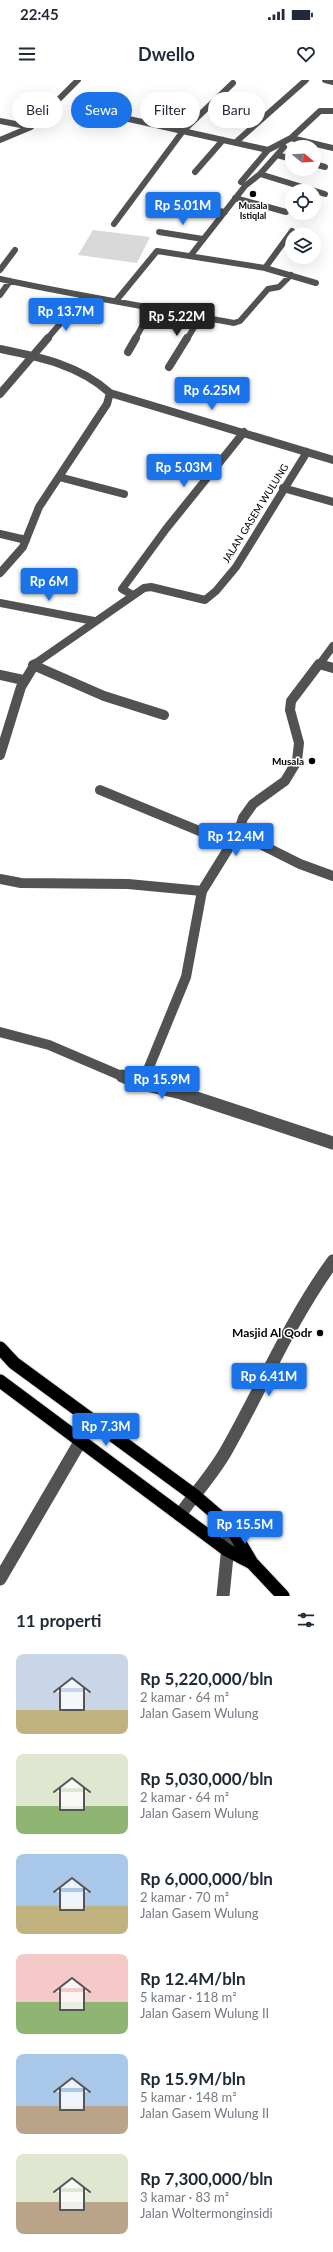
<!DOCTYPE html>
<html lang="id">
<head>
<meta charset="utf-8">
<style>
	:root { --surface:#fff; --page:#f2f2f3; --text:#1f2937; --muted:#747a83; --accent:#1a73e8 }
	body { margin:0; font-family:Lato,sans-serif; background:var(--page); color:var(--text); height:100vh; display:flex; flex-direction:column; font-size:15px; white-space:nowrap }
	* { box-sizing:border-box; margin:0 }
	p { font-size:13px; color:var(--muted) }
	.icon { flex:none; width:22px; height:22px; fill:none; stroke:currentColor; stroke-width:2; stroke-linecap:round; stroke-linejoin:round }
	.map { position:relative; height:1516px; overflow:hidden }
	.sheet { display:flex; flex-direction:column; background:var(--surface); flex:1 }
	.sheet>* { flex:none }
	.top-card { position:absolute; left:12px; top:12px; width:309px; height:36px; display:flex; gap:8px }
	.needle { width:26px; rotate:108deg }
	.fabs { position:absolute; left:285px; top:60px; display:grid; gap:8px }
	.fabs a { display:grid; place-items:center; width:36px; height:36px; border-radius:50%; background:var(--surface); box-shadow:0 4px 16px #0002; font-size:20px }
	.price { position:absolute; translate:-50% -34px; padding:0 9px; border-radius:4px; background:var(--accent); color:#fff; font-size:13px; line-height:26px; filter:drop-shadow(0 1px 2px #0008) }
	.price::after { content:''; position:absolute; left:50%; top:24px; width:12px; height:9px; margin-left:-6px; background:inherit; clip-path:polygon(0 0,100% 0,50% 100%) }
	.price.selected { background:#222; color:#fff }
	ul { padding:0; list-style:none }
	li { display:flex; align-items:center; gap:12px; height:100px; padding:0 16px }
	li span { display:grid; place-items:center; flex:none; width:112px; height:80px; border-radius:8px; color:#555 }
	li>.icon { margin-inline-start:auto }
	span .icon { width:48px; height:48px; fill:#fffc; stroke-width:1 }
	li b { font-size:17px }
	h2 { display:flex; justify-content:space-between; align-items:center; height:48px; padding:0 16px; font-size:17px }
	.pill { padding:0 14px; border-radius:18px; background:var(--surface); box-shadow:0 4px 16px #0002; font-size:14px; line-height:36px }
	.pill.selected { background:var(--accent); color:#fff }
	.status { display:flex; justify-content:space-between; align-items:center; height:28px; padding:0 20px; background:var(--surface); direction:ltr }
	.status svg { height:11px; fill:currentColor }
	header { display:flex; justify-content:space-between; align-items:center; height:52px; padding:0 16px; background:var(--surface); font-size:18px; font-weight:700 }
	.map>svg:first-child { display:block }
</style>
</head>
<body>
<div class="status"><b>22:45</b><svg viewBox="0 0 49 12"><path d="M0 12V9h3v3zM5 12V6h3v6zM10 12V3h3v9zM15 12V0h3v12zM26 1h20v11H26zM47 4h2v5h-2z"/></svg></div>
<header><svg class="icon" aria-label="menu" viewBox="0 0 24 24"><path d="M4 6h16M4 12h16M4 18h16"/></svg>Dwello<svg class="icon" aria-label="heart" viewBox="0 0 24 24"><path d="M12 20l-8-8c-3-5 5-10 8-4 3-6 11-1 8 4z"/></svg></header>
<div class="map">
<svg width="333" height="1516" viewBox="0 0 333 1516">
	<rect width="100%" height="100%" fill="#fff"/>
	<path fill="#d9d9d9" d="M93,150L150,157L137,183L78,175Z"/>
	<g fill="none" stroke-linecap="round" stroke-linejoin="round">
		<g stroke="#dbdbdb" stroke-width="15">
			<path id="major" d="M0,1268L14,1283L194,1415L230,1446L252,1483L283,1516
				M0,1301L227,1470L252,1483"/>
		</g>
		<path stroke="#525252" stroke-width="6" d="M325,0L333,2
			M93,31L268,70L291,58L320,31H333
			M0,41L31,47
			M291,58L333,68
			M0,60L31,47L78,0
			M236,62L306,0
			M277,75L292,79
			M314,84L325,87
			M195,92L223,60
			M260,94L325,114
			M241,102L268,70
			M235,118L286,132
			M175,124L225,132
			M114,144L183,51L233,3
			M159,152L203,159
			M191,175L245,106L260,94L284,67
			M265,188L292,151
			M0,190L15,170
			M0,199C78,216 156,228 234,243L240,241L268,209L279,207L291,195
			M0,215L10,201
			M116,221L157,171L265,188L316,203
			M47,259L83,217
			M135,259L153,227
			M187,259L201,236"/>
		<path stroke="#525252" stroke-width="8" d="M0,269C40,277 79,285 110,313L107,324L39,427L23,467L0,493
			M128,272L136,258
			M169,287L187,258
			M110,313L333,380
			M0,314L48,258
			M59,397L124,414
			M283,408L333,422
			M0,454L26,460
			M133,515L122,509L166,449L244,352
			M0,523L94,541
			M319,584L322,585
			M33,585L144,508L151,507L205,520L216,511L236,487L307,372
			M319,585L333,566"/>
		<path stroke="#525252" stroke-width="10" d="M319,584L333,588
			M33,585L104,616L164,635
			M0,595L23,600
			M0,675L21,607L35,584
			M100,710L231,764
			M238,753L300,784L333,796
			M0,799L21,803L128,804L202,811
			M0,952L49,965L124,997
			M145,997L186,897L202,811L238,753L243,738L253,724L285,701L297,681L299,663L290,630L291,621L319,584"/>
		<path stroke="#525252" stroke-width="13" d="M122,996L142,1004L181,1013L333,1063
			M142,1004L145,996
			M180,1435C195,1413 213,1394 226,1371C262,1308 290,1240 333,1181
			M0,1499L80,1362
			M223,1516L230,1446"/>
		<use href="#major" stroke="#000" stroke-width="13"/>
	</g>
	<g fill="#000" stroke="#fff" stroke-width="1.5">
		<circle cx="253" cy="114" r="4"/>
		<circle cx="312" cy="681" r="4"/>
		<circle cx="320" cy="1253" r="4"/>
	</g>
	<g text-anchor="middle" stroke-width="3" stroke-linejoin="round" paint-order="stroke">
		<g font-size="9" font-weight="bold" fill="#000" stroke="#fff">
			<text x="253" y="129">Musala<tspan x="253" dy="10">Istiqlal</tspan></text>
		</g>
		<g font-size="10" fill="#000" stroke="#fff">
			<text transform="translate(255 433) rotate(-58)" y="4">JALAN GASEM WULUNG</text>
		</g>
		<g font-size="10" font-weight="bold" fill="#000" stroke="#fff" text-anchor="end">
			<text x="304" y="685">Musala</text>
		</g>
		<g font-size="12" font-weight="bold" fill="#000" stroke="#fff" text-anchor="end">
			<text x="312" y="1257">Masjid Al Qodr</text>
		</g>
	</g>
</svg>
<div class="fabs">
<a><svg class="needle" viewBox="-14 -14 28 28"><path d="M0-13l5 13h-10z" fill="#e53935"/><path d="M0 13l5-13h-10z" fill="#747a83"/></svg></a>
<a><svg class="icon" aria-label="locate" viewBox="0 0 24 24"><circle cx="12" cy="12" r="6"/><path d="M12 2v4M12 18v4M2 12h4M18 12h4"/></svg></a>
<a><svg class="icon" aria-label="layers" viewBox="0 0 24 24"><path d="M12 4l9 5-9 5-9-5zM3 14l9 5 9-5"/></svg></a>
</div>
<b class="price" style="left:183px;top:146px">Rp 5.01M</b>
<b class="price" style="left:66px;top:252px">Rp 13.7M</b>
<b class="price selected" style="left:177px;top:257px">Rp 5.22M</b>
<b class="price" style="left:212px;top:331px">Rp 6.25M</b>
<b class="price" style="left:184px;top:408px">Rp 5.03M</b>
<b class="price" style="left:49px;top:522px">Rp 6M</b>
<b class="price" style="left:236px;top:777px">Rp 12.4M</b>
<b class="price" style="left:162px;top:1020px">Rp 15.9M</b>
<b class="price" style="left:269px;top:1317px">Rp 6.41M</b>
<b class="price" style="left:106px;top:1367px">Rp 7.3M</b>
<b class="price" style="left:245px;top:1465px">Rp 15.5M</b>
<div class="top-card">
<a class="pill">Beli</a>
<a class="pill selected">Sewa</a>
<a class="pill">Filter</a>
<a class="pill">Baru</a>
</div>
</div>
<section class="sheet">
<h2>11 properti<svg class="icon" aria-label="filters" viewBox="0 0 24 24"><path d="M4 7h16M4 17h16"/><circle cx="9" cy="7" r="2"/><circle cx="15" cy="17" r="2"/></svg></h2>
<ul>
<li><span style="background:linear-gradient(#c9d6e8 70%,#c2b280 0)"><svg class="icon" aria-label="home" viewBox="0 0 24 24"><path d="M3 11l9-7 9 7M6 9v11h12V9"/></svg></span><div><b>Rp 5,220,000/bln</b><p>2 kamar · 64 m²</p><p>Jalan Gasem Wulung</p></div></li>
<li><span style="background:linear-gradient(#dfe7d0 65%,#8fb573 0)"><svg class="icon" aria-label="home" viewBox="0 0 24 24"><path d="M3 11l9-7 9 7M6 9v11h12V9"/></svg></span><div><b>Rp 5,030,000/bln</b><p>2 kamar · 64 m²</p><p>Jalan Gasem Wulung</p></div></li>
<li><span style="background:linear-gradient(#a9c7e8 65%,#c2b280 0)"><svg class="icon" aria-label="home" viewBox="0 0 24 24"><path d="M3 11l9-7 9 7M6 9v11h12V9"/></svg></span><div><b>Rp 6,000,000/bln</b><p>2 kamar · 70 m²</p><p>Jalan Gasem Wulung</p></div></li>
<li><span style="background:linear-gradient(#f6c9c9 60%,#8fb573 0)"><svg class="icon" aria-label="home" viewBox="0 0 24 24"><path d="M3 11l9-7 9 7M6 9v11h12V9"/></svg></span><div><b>Rp 12.4M/bln</b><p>5 kamar · 118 m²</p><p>Jalan Gasem Wulung II</p></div></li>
<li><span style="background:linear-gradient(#a9c7e8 65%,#b9a48a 0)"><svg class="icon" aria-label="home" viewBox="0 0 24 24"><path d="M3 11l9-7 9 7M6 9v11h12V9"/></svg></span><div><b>Rp 15.9M/bln</b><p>5 kamar · 148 m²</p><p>Jalan Gasem Wulung II</p></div></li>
<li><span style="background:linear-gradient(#dfe7d0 60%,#b9a48a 0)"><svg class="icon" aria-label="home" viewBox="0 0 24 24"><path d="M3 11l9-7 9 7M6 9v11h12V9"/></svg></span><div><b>Rp 7,300,000/bln</b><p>3 kamar · 83 m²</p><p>Jalan Woltermonginsidi</p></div></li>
</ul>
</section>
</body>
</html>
